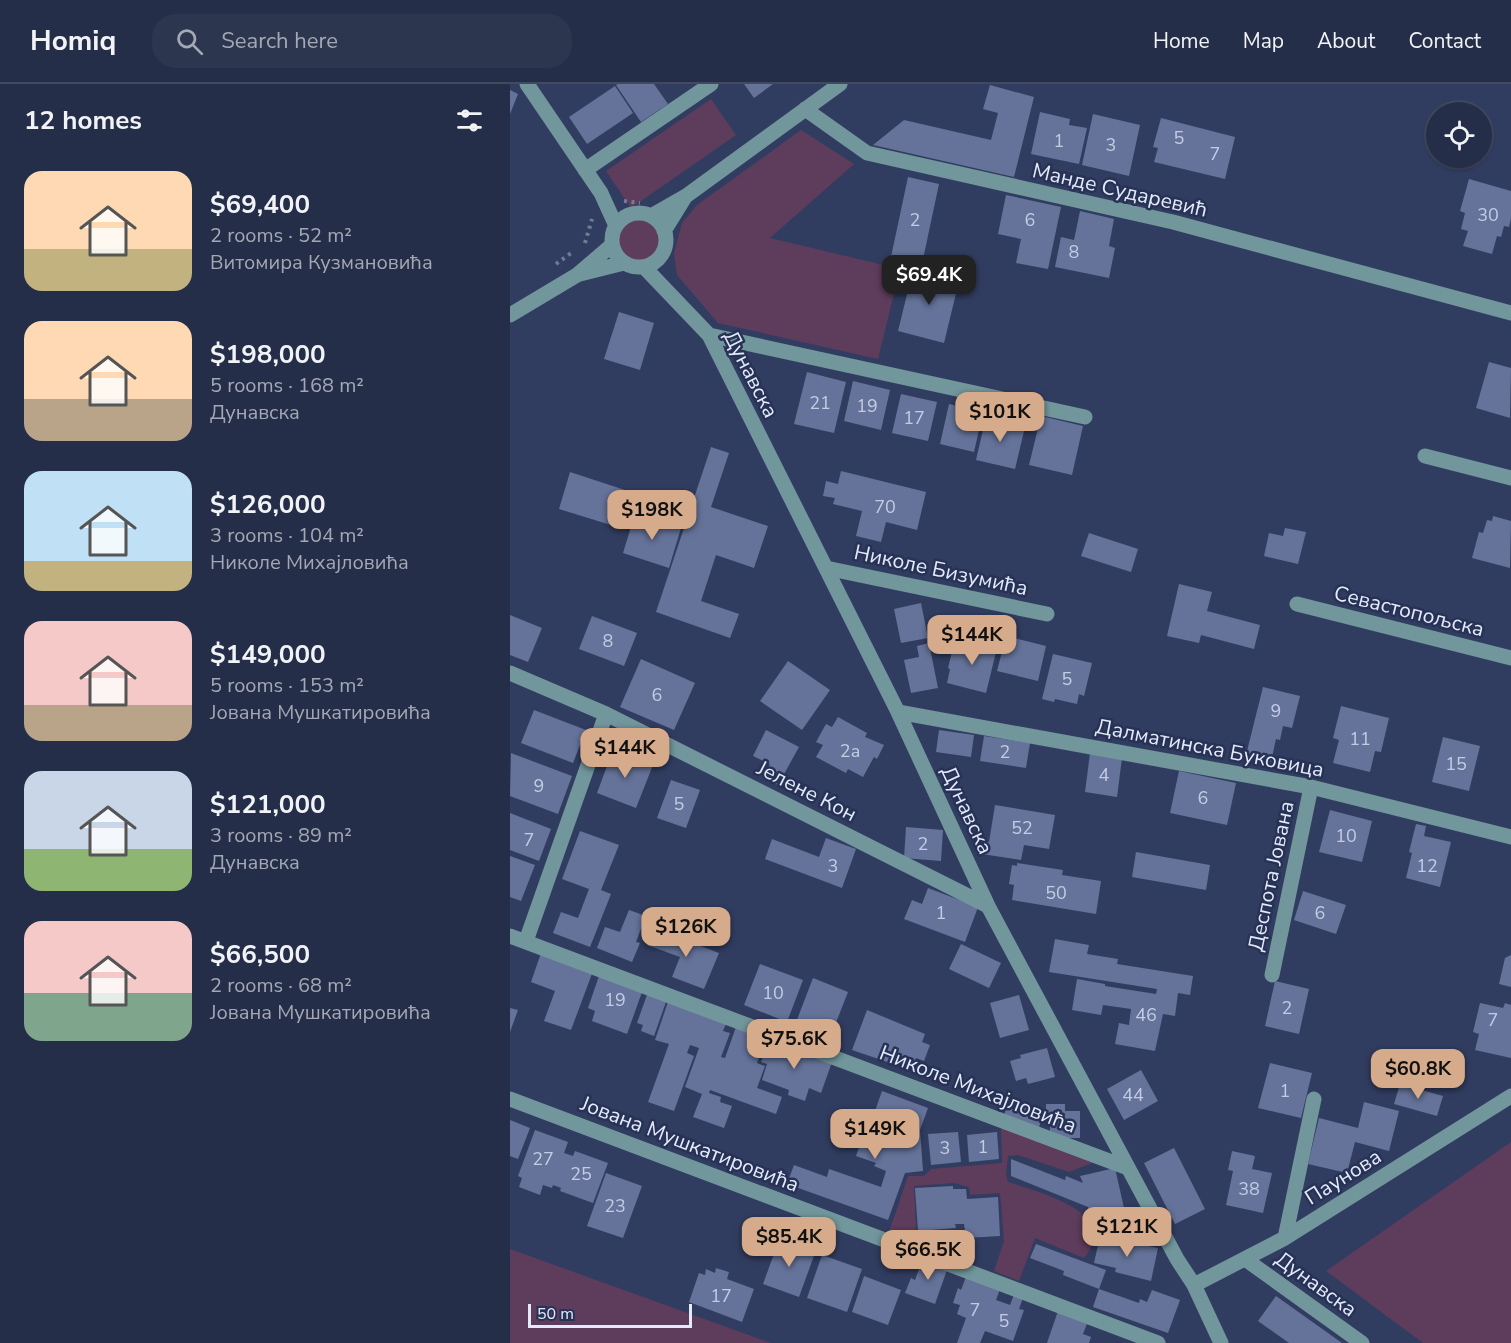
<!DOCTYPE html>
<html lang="en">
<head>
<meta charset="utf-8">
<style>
	:root { --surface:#252e48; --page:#2d364f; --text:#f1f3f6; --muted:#a3a8b4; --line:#424a60; --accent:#d6ab8b }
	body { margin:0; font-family:"Nunito Sans",sans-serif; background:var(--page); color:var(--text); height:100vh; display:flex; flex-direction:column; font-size:22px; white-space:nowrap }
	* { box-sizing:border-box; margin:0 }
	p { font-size:20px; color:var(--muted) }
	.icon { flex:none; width:33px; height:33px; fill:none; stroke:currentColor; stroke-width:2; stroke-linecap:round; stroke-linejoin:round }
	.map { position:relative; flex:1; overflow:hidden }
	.drawer { display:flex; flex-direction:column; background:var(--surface); width:510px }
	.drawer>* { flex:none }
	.tools { position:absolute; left:916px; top:18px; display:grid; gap:12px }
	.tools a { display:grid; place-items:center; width:66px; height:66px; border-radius:50%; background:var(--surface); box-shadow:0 2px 4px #0004,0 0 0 2px var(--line); font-size:30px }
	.scale { position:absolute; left:18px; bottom:15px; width:164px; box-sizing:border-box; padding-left:6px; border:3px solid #e3eafc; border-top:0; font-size:16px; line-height:21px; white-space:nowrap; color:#e3eafc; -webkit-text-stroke:4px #273255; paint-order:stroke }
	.price { position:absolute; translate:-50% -51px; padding:0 14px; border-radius:12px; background:var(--accent); color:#111; font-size:20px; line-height:39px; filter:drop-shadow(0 2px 3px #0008) }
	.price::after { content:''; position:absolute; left:50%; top:36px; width:18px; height:14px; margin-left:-9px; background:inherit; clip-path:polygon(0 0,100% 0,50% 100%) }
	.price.on { background:#222; color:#fff }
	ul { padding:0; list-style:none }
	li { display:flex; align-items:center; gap:18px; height:150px; padding:0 24px }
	li span { display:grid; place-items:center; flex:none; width:168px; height:120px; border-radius:18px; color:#555 }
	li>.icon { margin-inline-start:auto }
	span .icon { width:72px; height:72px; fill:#fffc; stroke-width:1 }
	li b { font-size:26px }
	h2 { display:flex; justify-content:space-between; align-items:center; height:72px; padding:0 24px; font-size:26px }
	header { display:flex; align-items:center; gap:36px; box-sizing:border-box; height:84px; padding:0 30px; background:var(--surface); border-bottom:2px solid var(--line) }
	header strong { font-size:28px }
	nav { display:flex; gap:33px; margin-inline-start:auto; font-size:21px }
	.search { width:420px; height:54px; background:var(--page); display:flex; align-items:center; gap:15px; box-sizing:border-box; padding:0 21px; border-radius:24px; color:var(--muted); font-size:22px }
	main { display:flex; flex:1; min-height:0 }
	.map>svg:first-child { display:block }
</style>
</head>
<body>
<header>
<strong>Homiq</strong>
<div class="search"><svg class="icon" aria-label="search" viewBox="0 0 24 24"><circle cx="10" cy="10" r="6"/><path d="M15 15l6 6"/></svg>Search here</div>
<nav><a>Home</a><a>Map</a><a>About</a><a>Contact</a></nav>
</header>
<main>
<section class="drawer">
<h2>12 homes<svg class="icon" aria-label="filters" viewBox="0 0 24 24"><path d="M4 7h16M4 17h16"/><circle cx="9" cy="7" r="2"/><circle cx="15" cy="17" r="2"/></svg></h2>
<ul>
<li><span style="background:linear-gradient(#ffd9b3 65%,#c2b280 0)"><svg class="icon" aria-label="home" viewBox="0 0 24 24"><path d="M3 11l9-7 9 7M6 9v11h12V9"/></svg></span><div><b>$69,400</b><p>2 rooms · 52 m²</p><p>Витомира Кузмановића</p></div></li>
<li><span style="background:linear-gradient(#ffd9b3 65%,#b9a48a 0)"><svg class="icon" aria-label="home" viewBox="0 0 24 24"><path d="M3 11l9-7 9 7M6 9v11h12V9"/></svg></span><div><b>$198,000</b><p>5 rooms · 168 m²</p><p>Дунавска</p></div></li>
<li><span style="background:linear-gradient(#bfe0f5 75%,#c2b280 0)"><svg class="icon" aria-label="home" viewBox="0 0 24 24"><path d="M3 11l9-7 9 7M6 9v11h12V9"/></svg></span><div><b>$126,000</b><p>3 rooms · 104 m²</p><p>Николе Михајловића</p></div></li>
<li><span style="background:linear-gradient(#f6c9c9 70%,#b9a48a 0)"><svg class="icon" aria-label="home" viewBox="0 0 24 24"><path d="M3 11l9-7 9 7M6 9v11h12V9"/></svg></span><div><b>$149,000</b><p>5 rooms · 153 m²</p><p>Јована Мушкатировића</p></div></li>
<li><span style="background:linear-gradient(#c9d6e8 65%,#8fb573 0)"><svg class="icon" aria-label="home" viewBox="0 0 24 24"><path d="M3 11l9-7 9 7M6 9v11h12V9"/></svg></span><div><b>$121,000</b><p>3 rooms · 89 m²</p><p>Дунавска</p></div></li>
<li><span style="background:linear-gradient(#f6c9c9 60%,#7fa58c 0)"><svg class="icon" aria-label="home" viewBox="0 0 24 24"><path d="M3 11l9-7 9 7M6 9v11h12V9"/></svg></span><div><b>$66,500</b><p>2 rooms · 68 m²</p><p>Јована Мушкатировића</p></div></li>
</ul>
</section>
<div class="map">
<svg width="1001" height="1259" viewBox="0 0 1001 1259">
	<rect width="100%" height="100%" fill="#313d60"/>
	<path fill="#5e3c5c" d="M201,15L226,51L121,124L96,87Z
		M291,46L344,80L260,154L390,185L368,275L208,239L167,191L164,169L172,139L187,121Z
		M108 156a21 21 0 1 1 42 0a21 21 0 1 1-42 0Z
		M491,1042L585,1078L559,1088L508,1071L498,1072L496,1091L498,1098C523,1106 559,1116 577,1134L591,1132L593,1138C585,1149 583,1164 574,1174L525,1154L509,1197L484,1187L494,1157L490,1109L460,1111L459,1103L444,1099L404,1102L406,1145L404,1158L379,1148L398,1092H414L421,1085L492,1079Z
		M1001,1058V1259H913L816,1187Z
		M0,1165L261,1259H0Z"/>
	<path fill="#65739a" d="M108,0H144L158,20L131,38L106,1Z
		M234,0H263L244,14Z
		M480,1L524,13L504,93L363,61L394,36L481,56L488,29L473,25Z
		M105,2L123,29L77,60L59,33Z
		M0,6L8,10L0,30Z
		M530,28L560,35L559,41L577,44L569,80L521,70Z
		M583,30L630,41L619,92L572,81Z
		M651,34L725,53L715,95L644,78L648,64L643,63Z
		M398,93L429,100L412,180L381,173Z
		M959,95L1001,107V134L999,143L994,142L991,153L987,152L982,170L953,162L958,147L951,145L955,129L950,127Z
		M496,111L551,123L538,185L506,179L511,155L488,150Z
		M570,127L604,135L599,162L605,164L599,194L545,183L551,153L564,156Z
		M403,186L449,197L434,259L388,247Z
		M109,228L144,239L130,286L94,275Z
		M979,278L1001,284L1000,334L966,324Z
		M297,288L336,298L324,349L284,340Z
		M343,297L380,306L371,346L334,337Z
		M391,310L427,318L418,357L382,349Z
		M439,320L473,328L464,368L430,360Z
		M531,332L573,342L562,391L519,381Z
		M476,333L515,343L505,385L466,376Z
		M201,363L219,369L201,423L258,442L244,484L206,471L191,517L229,530L220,554L146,528Z
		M331,387L416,408L407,446L376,438L371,458L346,452L352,427L323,420L325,414L313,412L316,397L328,400Z
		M60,388L115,406L104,442L49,425Z
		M125,430L171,444L159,484L113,469Z
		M983,432L1001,437L1000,484L962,474L969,448L973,449L977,436L982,437Z
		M775,444L796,448L788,480L754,472L759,449L773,452Z
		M579,449L628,465L621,488L571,472Z
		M669,500L702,508L697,527L750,541L744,565L691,551L689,559L657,552Z
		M411,519L418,554L391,559L384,525Z
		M0,531L32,544L18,578L0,571Z
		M82,532L127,549L114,582L69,565Z
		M496,552L536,562L528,597L487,587Z
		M456,556L487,564L476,609L437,599L440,585L438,584L443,564H446L448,557L455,558Z
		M419,559L428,604L401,609L394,576L409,573L407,562Z
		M543,570L582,579L574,612L569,610L567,620L545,615L544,618L532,615Z
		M131,575L185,599L164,646L110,623Z
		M278,577L320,606L292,646L250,617Z
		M753,603L790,612L782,644L773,642L770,656L766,655L761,678L736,671Z
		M831,622L879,634L871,668L865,667L860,688L823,679L829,656L823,654Z
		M24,626L76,646L63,679L11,659Z
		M328,633L357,649L355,653L374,661L367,675L364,673L353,693L338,685L336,689L306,673L313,661L306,658L316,640L322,643Z
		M256,646L289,663L268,701L253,694L260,680L243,672Z
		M429,646L464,651L461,673L426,668Z
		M474,652L520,659L516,684L470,677Z
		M933,653L970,662L959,707L922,698Z
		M103,666L143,681L126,724L87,709Z
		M1,669L62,692L48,730L0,712Z
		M580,669L612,674L607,713L575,708Z
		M669,687L726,699L717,741L660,729Z
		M161,696L190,706L176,744L147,734Z
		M485,721L545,731L539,765L514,761L511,776L472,770L474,757L479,758Z
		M820,726L862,737L852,778L809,768Z
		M0,729L41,745L29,777L0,766Z
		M906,740L916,742L914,752L941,758L930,803L896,794L902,769L899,768Z
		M396,743L433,746L431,777L394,774Z
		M70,747L109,761L91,806L101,810L80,863L43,849L51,828L68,834L79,805L52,795Z
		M316,754L346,765L332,804L255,775L262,755L309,773Z
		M626,768L700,781L696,806L622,793Z
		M0,772L25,781L11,817L0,813Z
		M507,779L553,786L552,791L591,797L586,830L502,816L504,801L499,800L502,781L507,782Z
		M418,804L468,823L455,858L394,835L402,816L412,820Z
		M793,807L836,821L826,850L784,836Z
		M119,826L136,832L126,858L130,859L122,878L87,864L95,843L110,848Z
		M143,844L209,869L194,905L162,893L170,873L137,861Z
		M545,855L579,861L577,870L608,875L607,880L683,892L680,911L668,909L665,932L653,930L645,967L605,960L609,939L619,941L621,925L593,921L591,931L562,926L567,895L595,900V902L646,910L647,905L539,888Z
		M451,860L491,879L479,904L439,885Z
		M31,869L83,887L61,946L34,937L45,907L21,898Z
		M1001,871V903L989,900L995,874Z
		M250,880L293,896L277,938L234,921Z
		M89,892L132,908L117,950L82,937L85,927L78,924Z
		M303,894L338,908L320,954L285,941Z
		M765,897L799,905L789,950L755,942Z
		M138,908L157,915L144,952L131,947L133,941L127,939Z
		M509,911L519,946L490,954L480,919Z
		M159,915L217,937L213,947L220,949L211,973L215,974L226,943L257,954L247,979L255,982L247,1004L272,1013L266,1030L200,1006L199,1009L211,1013L210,1018L222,1022L214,1044L183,1033L192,1010L175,1003L189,964L180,961L177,969L184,972L164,1027L138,1018L159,960L145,956Z
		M970,919L993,924L995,919L1001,921V974L965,966L969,950L963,948Z
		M0,924L8,926L0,948Z
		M357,926L415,950L412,958L420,961L414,977L406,974L401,986L342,966Z
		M259,956L322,978L311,1009L299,1004L295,1017L278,1011L279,1006L252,996L257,980L251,978Z
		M537,964L545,993L518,1000L516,994L506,997L500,977L511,974L510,971Z
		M760,979L802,989L791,1034L748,1024Z
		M631,986L648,1017L614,1036L597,1005Z
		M890,1000L933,1012L927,1032L884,1020Z
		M372,1007L418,1024L410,1046L413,1087L395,1089L378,1136L277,1100L284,1081L317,1093L319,1085L371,1103L376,1087L364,1082L366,1079L346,1072L353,1052L373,1059L375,1053L358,1047Z
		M500,1014L535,1028L527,1048L493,1034Z
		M854,1018L889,1027L879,1067L845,1058L837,1089L798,1080L809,1034L848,1044Z
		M536,1020H555V1027H570V1054H540V1038H536Z
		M0,1036L20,1044L8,1075L0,1072Z
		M25,1046L58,1058L54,1069L63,1072L65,1067L98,1079L83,1119L50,1107L51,1104L43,1101L42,1104L33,1101L30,1111L9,1103L12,1094L8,1092Z
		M448,1048L451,1078L421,1081L418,1050Z
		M487,1048L489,1075L459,1078L457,1051Z
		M664,1064L695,1125L665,1140L634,1079Z
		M722,1067L745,1072L742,1085L762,1089L753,1129L716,1121L723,1087L718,1086Z
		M501,1075L555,1096L556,1092L573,1099L570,1092L605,1084L616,1133L600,1137L598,1127L579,1131L578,1123L501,1092Z
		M96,1089L132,1102L113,1154L77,1142Z
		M443,1102V1105H456L457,1115L488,1113L490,1152L456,1154L454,1140H445L446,1144L408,1147L405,1104Z
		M590,1152L648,1164L641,1197L605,1188L606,1184L584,1179Z
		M269,1156L305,1169L289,1213L253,1200Z
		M526,1160L596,1186L589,1205L553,1191L554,1187L520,1174Z
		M312,1171L352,1185L337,1228L297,1214Z
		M413,1174L438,1183L425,1220L395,1209L401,1194L405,1196Z
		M206,1184L219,1188L217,1195L244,1205L232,1238L179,1218L189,1189L195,1191L196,1185L205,1189Z
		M354,1192L391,1206L378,1241L342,1228Z
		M456,1193L490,1205L486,1216L500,1221L505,1208L514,1211L509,1225L514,1226L503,1257L475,1247L470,1259H447L456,1234L447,1230L450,1221L443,1219L448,1204L451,1206Z
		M589,1205L629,1219L630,1215L637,1218L642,1206L670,1216L658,1249L583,1223Z
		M766,1212L832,1259H779L748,1237Z
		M548,1227L578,1237L573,1250L581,1253L579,1259H537Z"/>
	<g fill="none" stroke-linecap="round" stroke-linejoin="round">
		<path stroke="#727c99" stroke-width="4" stroke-dasharray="3 4.5" stroke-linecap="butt" d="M114,117L130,119
			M75,159L82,135
			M46,180L64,167"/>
		<path stroke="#71969c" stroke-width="15" d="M17,0L91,109L106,142
			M295,25L357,69L663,138L1001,229
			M75,86L201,0
			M102 156a27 27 0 1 1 54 0a27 27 0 1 1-54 0Z
			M141,132L176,112L330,0
			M154,147L175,113
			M134,183L199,251L388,628L478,822L667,1175L684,1201L711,1259
			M70,190L114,179
			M0,231L67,191L102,161
			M199,251L575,333
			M915,372L1001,394
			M316,484L537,530
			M787,520L1001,574
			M0,589L96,630L478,822
			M388,628L801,703L1001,753
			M0,852L618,1084
			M16,857L96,630
			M762,891L801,703
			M0,1015L648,1259
			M775,1154L804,1015
			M735,1175L852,1259
			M684,1201L775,1154L1001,1012"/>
	</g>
	<g text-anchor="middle" stroke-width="5" stroke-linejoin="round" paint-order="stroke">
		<g font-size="18" fill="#c4cce4">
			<text x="669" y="60">5</text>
			<text x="549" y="63">1</text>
			<text x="601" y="67">3</text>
			<text x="705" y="76">7</text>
			<text x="978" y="137">30</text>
			<text x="405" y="142">2</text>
			<text x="520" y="142">6</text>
			<text x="564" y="174">8</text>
			<text x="310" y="325">21</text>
			<text x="357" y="328">19</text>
			<text x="404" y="340">17</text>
			<text x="375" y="429">70</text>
			<text x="98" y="563">8</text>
			<text x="557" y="601">5</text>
			<text x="147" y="617">6</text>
			<text x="766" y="633">9</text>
			<text x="850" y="661">11</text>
			<text x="340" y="673">2a</text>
			<text x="495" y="674">2</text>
			<text x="946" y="686">15</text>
			<text x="594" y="697">4</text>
			<text x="29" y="708">9</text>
			<text x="693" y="720">6</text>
			<text x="169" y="726">5</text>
			<text x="512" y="750">52</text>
			<text x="836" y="758">10</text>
			<text x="19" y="762">7</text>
			<text x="413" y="766">2</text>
			<text x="323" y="788">3</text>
			<text x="917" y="788">12</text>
			<text x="546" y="815">50</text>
			<text x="431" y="835">1</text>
			<text x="810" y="835">6</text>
			<text x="263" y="915">10</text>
			<text x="105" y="922">19</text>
			<text x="777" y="930">2</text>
			<text x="636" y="937">46</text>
			<text x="983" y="942">7</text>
			<text x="775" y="1013">1</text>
			<text x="623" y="1017">44</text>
			<text x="473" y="1069">1</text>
			<text x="435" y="1070">3</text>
			<text x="33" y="1081">27</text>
			<text x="71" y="1096">25</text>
			<text x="739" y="1111">38</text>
			<text x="105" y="1128">23</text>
			<text x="211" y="1218">17</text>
			<text x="465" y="1232">7</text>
			<text x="494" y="1243">5</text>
		</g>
		<g font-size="21" fill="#e3eafc" stroke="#273255">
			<text transform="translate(610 106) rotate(13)" y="7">Манде Сударевић</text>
			<text transform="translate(241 290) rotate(63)" y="7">Дунавска</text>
			<text transform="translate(431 486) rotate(12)" y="7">Николе Бизумића</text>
			<text transform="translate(899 527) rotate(14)" y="7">Севастопољска</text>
			<text transform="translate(700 664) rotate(11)" y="7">Далматинска Буковица</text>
			<text transform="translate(297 707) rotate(27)" y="7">Јелене Кон</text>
			<text transform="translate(457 726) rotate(65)" y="7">Дунавска</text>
			<text transform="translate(761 792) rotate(-78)" y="7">Деспота Јована</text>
			<text transform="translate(468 1005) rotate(21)" y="7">Николе Михајловића</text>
			<text transform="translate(180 1060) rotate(21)" y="7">Јована Мушкатировића</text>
			<text transform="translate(833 1093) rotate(-32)" y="7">Паунова</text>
			<text transform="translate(806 1200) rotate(36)" y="7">Дунавска</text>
		</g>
	</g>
</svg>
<div class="tools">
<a><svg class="icon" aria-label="locate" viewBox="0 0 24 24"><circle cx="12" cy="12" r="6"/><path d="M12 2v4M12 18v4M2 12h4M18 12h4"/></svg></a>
</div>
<div class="scale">50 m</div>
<b class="price on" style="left:419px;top:222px">$69.4K</b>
<b class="price" style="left:490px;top:359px">$101K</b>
<b class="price" style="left:142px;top:457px">$198K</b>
<b class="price" style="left:462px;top:582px">$144K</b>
<b class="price" style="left:115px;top:695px">$144K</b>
<b class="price" style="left:176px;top:874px">$126K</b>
<b class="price" style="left:284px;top:986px">$75.6K</b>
<b class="price" style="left:908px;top:1016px">$60.8K</b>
<b class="price" style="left:365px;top:1076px">$149K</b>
<b class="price" style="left:617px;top:1174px">$121K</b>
<b class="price" style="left:279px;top:1184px">$85.4K</b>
<b class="price" style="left:418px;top:1197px">$66.5K</b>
</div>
</main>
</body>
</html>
